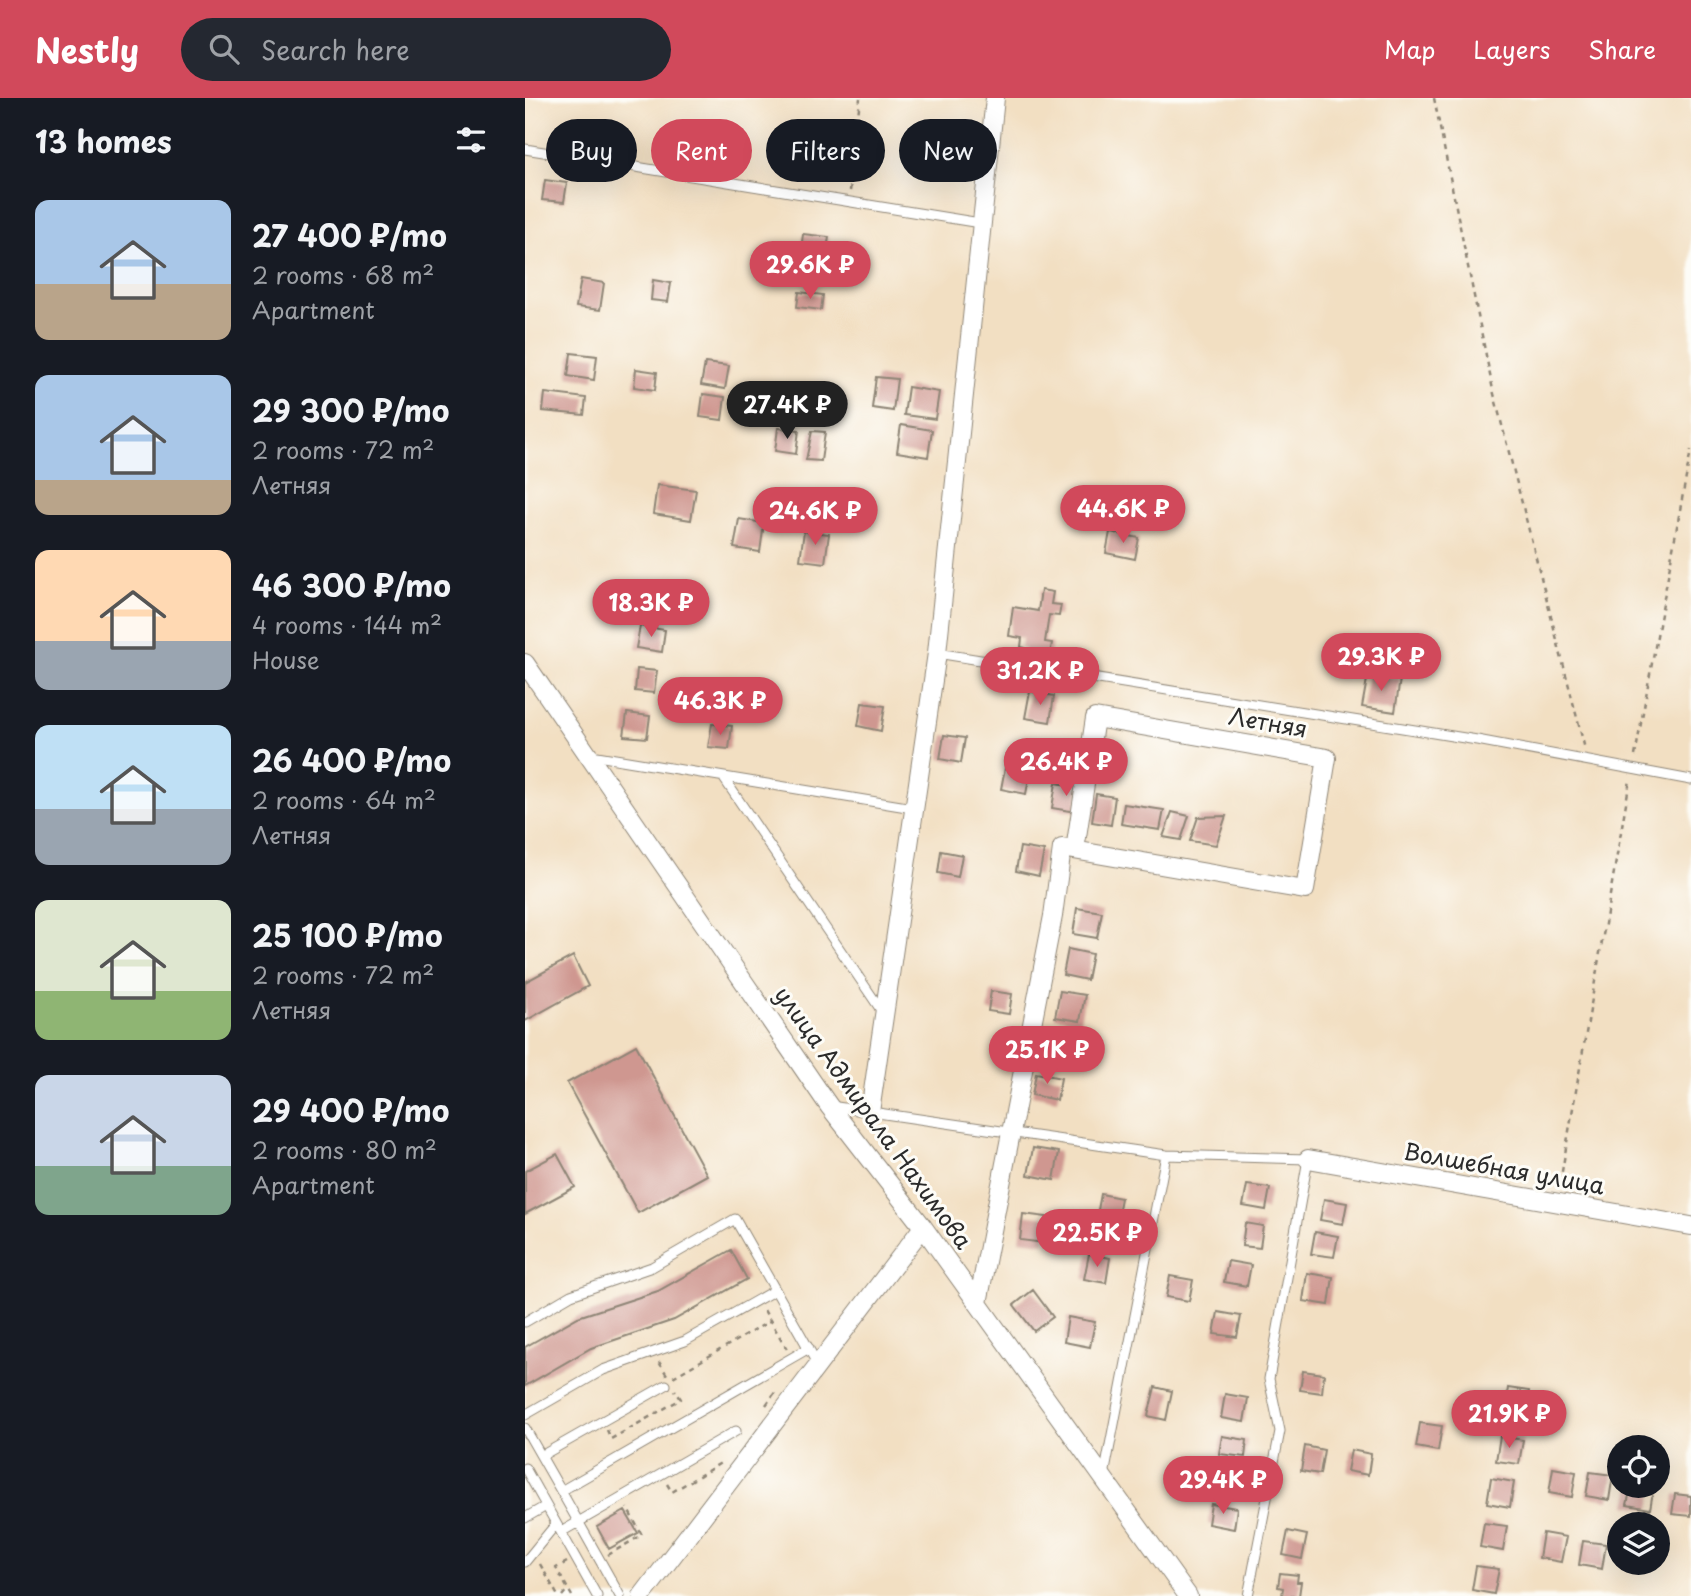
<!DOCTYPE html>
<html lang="en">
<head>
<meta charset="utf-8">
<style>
	:root { --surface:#171b24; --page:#242831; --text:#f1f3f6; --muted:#9ea1a6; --accent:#d1495b }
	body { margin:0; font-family:"Playpen Sans",sans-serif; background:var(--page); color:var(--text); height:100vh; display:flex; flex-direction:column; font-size:26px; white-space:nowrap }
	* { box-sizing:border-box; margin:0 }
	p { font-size:23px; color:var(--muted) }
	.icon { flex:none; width:38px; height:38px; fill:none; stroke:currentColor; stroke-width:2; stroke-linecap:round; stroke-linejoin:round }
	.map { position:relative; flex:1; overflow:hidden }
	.side { display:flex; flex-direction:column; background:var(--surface); width:525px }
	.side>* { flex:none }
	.hud { position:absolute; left:21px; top:21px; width:665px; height:63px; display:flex; gap:14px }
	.tools { position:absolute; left:1082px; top:1337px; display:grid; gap:14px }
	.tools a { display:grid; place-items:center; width:63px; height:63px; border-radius:50%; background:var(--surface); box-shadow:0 7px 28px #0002; font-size:35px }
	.price { position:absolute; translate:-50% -60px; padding:0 16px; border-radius:24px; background:var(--accent); color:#fff; font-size:23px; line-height:46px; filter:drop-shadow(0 2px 4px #0008) }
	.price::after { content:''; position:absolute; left:50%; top:42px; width:21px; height:16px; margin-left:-10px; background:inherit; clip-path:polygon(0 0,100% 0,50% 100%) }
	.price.on { background:#222; color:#fff }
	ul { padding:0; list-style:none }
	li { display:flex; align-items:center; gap:21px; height:175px; padding:0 35px }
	li span { display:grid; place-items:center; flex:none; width:196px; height:140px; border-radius:14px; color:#555 }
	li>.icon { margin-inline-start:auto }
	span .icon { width:84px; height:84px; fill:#fffc; stroke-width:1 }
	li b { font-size:30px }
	h2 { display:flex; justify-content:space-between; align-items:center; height:84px; padding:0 35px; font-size:30px }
	.tag { padding:0 24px; border-radius:32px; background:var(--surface); box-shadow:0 7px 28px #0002; font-size:24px; line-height:63px }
	.tag.on { background:var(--accent); color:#fff }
	header { display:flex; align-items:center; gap:42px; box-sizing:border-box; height:98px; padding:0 35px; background:var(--accent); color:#fff }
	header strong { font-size:33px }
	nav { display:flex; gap:38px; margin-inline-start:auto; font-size:24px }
	.search { width:490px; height:63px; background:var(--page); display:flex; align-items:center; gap:18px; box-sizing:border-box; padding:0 24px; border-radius:38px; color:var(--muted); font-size:26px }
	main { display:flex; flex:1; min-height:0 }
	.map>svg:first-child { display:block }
</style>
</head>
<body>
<header>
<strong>Nestly</strong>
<div class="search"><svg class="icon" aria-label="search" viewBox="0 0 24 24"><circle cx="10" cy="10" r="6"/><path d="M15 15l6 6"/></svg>Search here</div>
<nav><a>Map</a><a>Layers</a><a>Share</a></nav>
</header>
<main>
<section class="side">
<h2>13 homes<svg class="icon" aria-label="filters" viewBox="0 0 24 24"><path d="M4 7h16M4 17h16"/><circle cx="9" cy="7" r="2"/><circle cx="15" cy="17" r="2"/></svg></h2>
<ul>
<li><span style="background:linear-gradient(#a9c7e8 60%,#b9a48a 0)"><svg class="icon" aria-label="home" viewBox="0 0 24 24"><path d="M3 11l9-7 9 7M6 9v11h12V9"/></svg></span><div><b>27 400 ₽/mo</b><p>2 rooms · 68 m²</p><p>Apartment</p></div></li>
<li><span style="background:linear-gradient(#a9c7e8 75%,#b9a48a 0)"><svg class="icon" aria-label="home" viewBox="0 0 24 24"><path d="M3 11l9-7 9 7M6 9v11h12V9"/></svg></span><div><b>29 300 ₽/mo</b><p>2 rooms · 72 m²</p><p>Летняя</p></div></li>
<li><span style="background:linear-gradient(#ffd9b3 65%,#9aa5b1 0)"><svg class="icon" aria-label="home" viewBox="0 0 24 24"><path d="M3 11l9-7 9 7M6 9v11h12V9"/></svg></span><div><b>46 300 ₽/mo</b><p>4 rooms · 144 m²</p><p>House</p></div></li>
<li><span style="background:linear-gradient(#bfe0f5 60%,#9aa5b1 0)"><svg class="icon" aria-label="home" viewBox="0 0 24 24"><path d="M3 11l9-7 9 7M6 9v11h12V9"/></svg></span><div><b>26 400 ₽/mo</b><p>2 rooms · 64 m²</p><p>Летняя</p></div></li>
<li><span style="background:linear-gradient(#dfe7d0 65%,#8fb573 0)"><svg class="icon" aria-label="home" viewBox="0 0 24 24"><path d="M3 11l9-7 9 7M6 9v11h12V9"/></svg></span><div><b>25 100 ₽/mo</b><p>2 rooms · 72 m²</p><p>Летняя</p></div></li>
<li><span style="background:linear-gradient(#c9d6e8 65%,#7fa58c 0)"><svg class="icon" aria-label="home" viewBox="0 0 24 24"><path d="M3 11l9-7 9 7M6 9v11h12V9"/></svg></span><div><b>29 400 ₽/mo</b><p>2 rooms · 80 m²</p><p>Apartment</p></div></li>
</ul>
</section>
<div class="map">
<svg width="1166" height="1498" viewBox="0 0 1166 1498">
	<rect width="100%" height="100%" fill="#fdfcf7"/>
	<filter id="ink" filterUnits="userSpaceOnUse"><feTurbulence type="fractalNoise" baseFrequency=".0143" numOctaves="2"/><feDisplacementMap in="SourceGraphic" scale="14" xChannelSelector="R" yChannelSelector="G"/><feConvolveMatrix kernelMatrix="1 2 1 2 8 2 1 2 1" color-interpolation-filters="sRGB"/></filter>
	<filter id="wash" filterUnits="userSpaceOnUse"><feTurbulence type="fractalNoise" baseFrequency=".00686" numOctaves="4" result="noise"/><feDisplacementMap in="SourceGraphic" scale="28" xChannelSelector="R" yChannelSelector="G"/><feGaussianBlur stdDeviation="1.57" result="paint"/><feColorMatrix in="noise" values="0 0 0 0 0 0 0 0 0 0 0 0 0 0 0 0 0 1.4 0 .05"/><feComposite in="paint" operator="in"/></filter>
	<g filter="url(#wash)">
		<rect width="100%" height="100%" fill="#f2dfc2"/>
		<g id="blocks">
			<path fill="#cf9790" d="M20,82L42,85L39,104L17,102Z
				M278,136L304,139L300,164L275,161Z
				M56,181L79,185L75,212L51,209Z
				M128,182L146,185L143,204L126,202Z
				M274,194L298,197L296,212L272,209Z
				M46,255L72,258L69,282L43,278Z
				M180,265L204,268L200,291L176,287Z
				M111,271L132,274L130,292L109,289Z
				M351,279L372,281L368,313L347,310Z
				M383,289L414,294L410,321L379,317Z
				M20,295L61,300L59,317L18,313Z
				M178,296L200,299L197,322L175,319Z
				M376,327L407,332L403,359L372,354Z
				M253,330L274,332L271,356L250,353Z
				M287,333L300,334L296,363L281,362Z
				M132,387L171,392L166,422L128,416Z
				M214,421L239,425L235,454L209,450Z
				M279,433L304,436L300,465L275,462Z
				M585,434L614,440L610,461L581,455Z
				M516,492L528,494L526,506L536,507L534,518L524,517L520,544L527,545L524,562L498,558L500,550L496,549L497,540L484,538L488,509L513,513Z
				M115,528L140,532L137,554L111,550Z
				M112,571L132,573L129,595L110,593Z
				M843,576L875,581L870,614L837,609Z
				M505,593L529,598L525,624L500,620Z
				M337,605L360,608L356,633L333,628Z
				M102,615L125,618L122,640L99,638Z
				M187,626L207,628L204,651L183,649Z
				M419,637L440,640L436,665L415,661Z
				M481,665L506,670L501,696L476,691Z
				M531,685L554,689L551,714L527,710Z
				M571,696L590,699L586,727L567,724Z
				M599,706L639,712L635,732L596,726Z
				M647,714L664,718L656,742L638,739Z
				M701,718L691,747L665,743L673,719Z
				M495,749L519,753L514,778L491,773Z
				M416,753L437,757L433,779L413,775Z
				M552,810L577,814L572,840L548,836Z
				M543,851L567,856L562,882L538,877Z
				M48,858L63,888L0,923V884Z
				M466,893L487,896L484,916L463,913Z
				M535,893L560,897L555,923L530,919Z
				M111,947L182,1077L113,1115L42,985Z
				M511,975L536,980L532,1002L507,997Z
				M508,1050L534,1054L529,1082L503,1077Z
				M32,1056L50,1089L0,1116V1073Z
				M722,1087L745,1090L741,1112L718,1108Z
				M576,1096L596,1100L590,1132L570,1128Z
				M799,1101L822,1105L818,1126L795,1122Z
				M498,1116L522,1119L519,1145L495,1142Z
				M720,1125L738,1128L735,1150L717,1148Z
				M790,1134L813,1138L809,1159L786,1156Z
				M206,1152L222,1181L149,1222L66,1250L0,1288V1249L53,1219L133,1193Z
				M564,1156L585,1160L581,1185L559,1181Z
				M703,1163L726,1167L722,1188L699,1184Z
				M782,1175L808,1179L804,1207L778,1203Z
				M645,1178L668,1182L664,1203L641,1199Z
				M508,1192L528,1219L509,1233L489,1207Z
				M693,1214L716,1218L712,1239L689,1236Z
				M543,1219L570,1224L565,1249L539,1244Z
				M778,1273L799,1276L797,1295L775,1292Z
				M630,1289L647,1293L641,1322L623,1318Z
				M983,1290L1004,1293L999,1325L978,1322Z
				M700,1296L723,1300L719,1324L696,1320Z
				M895,1325L917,1328L913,1353L891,1349Z
				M697,1338L722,1342L720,1359L694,1356Z
				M975,1338L998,1342L994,1366L971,1363Z
				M780,1348L799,1352L795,1376L776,1373Z
				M826,1352L846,1356L843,1377L822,1373Z
				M696,1367L719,1371L715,1394L692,1390Z
				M1028,1370L1051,1374L1047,1399L1024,1395Z
				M1065,1374L1088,1377L1084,1402L1061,1398Z
				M966,1380L989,1384L985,1409L962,1405Z
				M1106,1388H1129L1125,1411L1102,1407Z
				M1150,1396L1166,1398V1418L1147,1416Z
				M686,1406L712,1410L709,1431L683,1426Z
				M100,1413L113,1435L84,1451L72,1429Z
				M959,1425L982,1428L978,1453L955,1449Z
				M763,1433L782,1437L777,1461L758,1457Z
				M1018,1435L1041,1439L1036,1464L1014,1460Z
				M1058,1443L1081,1446L1077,1471L1054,1467Z
				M951,1468L974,1471L969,1496L947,1492Z
				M755,1475L773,1477L772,1484H776L774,1498H757L758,1490L753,1489Z"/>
		</g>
	</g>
	<g filter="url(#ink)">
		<use href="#blocks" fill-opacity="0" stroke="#8e8576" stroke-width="2"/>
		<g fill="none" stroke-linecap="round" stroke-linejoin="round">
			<g stroke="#8e8576" stroke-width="11">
				<path id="lane" d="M0,51L455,125
					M412,555L952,642L1166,682
					M66,657L388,710
					M198,679L358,915
					M305,1008L641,1057L783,1061L744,1281L755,1333L723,1498
					M0,1224L46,1197L127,1169L210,1121L293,1267
					M0,1317L78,1272L160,1243L250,1192
					M0,1330L36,1393L284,1250
					M16,1358L141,1287
					M0,1370L72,1498
					M579,1378L641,1057
					M36,1393L95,1498
					M0,1420L21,1408
					M36,1434L211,1333
					M0,1464L31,1426"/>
			</g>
			<g stroke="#8e8576" stroke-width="20">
				<path id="street" d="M0,565L304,1008L398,1129L663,1498
					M345,1014L412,555L470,0
					M783,1061L1166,1128
					M453,1205L528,818L537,750L780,792L802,660L570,620L550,752
					M117,1498L398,1129"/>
			</g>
			<path stroke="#8e8576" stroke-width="2.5" stroke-dasharray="5 5" stroke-linecap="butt" d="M909,0L968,292L1060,651
				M325,93L335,0
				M1110,658L1166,352
				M1043,1092L1036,1079L1105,682
				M239,1212L262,1251
				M134,1264L142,1277
				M148,1279L245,1223
				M241,1307L251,1293
				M82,1332L86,1341L156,1301L150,1292
				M142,1386L147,1394L199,1363
				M83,1457L117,1437L102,1410
				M42,1464L31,1470L47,1498
				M15,1466L33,1498
				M37,1498L43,1491"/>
			<use href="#lane" stroke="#fff" stroke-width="9"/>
			<use href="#street" stroke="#fff" stroke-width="18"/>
		</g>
	</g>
	<g text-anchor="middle" stroke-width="6" stroke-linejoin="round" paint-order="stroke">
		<g font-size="23" fill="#2b2b2b" stroke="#fdfcf7">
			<text transform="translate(743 625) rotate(10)" y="8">Летняя</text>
			<text transform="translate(348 1020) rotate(54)" y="8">улица Адмирала Нахимова</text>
			<text transform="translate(979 1071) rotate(10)" y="8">Волшебная улица</text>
		</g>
	</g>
</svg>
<div class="tools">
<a><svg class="icon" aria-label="locate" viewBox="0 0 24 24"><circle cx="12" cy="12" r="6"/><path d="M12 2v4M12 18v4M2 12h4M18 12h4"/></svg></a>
<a><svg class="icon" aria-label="layers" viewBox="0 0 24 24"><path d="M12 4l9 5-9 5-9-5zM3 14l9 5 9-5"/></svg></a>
</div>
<b class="price" style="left:285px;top:203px">29.6K ₽</b>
<b class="price on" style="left:262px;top:343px">27.4K ₽</b>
<b class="price" style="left:598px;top:447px">44.6K ₽</b>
<b class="price" style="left:290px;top:449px">24.6K ₽</b>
<b class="price" style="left:126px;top:541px">18.3K ₽</b>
<b class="price" style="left:856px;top:595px">29.3K ₽</b>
<b class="price" style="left:515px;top:609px">31.2K ₽</b>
<b class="price" style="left:195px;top:639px">46.3K ₽</b>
<b class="price" style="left:541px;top:700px">26.4K ₽</b>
<b class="price" style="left:522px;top:988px">25.1K ₽</b>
<b class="price" style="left:572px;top:1171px">22.5K ₽</b>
<b class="price" style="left:984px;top:1352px">21.9K ₽</b>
<b class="price" style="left:698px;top:1418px">29.4K ₽</b>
<div class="hud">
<a class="tag">Buy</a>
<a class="tag on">Rent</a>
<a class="tag">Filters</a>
<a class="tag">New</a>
</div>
</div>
</main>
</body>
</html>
